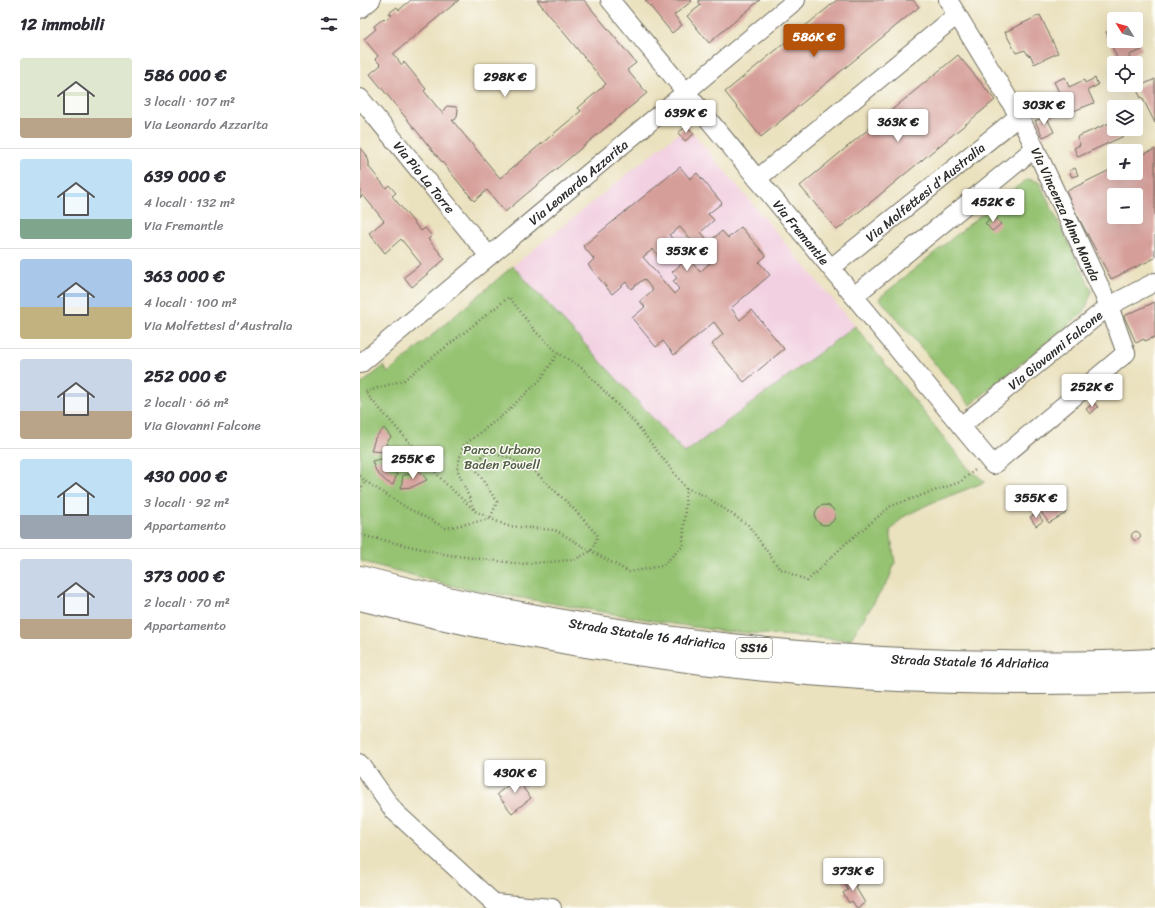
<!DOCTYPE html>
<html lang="it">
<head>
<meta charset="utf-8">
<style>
	:root { --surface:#fff; --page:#f7f7f7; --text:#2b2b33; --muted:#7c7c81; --line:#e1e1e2; --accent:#b45309 }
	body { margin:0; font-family:Sriracha,sans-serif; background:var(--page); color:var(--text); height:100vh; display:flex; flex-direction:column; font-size:15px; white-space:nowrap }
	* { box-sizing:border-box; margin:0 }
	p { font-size:13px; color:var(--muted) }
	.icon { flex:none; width:22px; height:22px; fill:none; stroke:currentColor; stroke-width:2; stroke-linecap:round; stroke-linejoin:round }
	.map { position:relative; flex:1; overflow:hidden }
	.sheet { display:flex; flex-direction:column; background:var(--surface); width:360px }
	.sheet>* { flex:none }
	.needle { width:26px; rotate:307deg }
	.tools { position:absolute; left:747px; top:12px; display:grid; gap:8px }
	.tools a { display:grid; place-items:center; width:36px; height:36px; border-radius:4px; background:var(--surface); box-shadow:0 4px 16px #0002; font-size:20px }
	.price { position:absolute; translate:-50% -34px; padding:0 9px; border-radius:4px; background:#fff; color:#222; font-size:13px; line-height:26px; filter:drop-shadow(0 1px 2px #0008) }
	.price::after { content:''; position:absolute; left:50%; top:24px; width:12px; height:9px; margin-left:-6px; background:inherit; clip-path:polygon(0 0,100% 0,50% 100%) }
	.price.on { background:var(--accent); color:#fff }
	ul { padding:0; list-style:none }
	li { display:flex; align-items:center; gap:12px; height:100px; padding:0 20px }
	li+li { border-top:1px solid var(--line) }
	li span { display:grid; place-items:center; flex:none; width:112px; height:80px; border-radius:4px; color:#555 }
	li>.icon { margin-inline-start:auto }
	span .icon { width:48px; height:48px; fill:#fffc; stroke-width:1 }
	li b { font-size:17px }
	h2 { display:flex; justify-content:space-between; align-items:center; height:48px; padding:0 20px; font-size:17px }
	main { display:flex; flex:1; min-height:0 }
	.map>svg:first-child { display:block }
</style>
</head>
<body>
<main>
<section class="sheet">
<h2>12 immobili<svg class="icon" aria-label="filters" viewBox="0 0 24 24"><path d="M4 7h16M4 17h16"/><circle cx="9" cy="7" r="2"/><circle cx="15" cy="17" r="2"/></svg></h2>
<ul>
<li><span style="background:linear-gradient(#dfe7d0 75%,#b9a48a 0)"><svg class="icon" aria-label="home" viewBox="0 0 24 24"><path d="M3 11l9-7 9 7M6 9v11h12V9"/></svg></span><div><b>586 000 €</b><p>3 locali · 107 m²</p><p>Via Leonardo Azzarita</p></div></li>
<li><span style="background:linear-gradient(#bfe0f5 75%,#7fa58c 0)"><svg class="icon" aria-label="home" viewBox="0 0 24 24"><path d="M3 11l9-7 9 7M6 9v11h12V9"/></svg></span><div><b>639 000 €</b><p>4 locali · 132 m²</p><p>Via Fremantle</p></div></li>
<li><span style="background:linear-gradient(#a9c7e8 60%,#c2b280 0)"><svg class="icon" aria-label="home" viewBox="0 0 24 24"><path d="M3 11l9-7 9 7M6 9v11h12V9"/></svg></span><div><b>363 000 €</b><p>4 locali · 100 m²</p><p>Via Molfettesi d'Australia</p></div></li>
<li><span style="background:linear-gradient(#c9d6e8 65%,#b9a48a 0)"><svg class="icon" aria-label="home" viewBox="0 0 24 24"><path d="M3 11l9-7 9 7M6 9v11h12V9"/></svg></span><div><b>252 000 €</b><p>2 locali · 66 m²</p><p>Via Giovanni Falcone</p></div></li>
<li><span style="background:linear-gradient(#bfe0f5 70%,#9aa5b1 0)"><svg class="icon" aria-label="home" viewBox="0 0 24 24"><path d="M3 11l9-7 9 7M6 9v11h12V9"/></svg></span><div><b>430 000 €</b><p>3 locali · 92 m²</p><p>Appartamento</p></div></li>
<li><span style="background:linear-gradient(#c9d6e8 75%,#b9a48a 0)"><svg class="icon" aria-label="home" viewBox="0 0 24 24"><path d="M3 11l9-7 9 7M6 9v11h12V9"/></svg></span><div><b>373 000 €</b><p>2 locali · 70 m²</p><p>Appartamento</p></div></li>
</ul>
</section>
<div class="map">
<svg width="795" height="908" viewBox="0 0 795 908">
	<rect width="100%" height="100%" fill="#fdfcf7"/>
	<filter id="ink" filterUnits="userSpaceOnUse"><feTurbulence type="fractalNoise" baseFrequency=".025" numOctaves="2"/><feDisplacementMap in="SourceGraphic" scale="8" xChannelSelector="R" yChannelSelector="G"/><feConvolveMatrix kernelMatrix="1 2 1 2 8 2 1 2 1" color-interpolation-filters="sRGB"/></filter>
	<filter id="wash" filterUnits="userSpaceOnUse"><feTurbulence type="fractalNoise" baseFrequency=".012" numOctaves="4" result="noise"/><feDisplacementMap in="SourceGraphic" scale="16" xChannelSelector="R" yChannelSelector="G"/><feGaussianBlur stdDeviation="0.9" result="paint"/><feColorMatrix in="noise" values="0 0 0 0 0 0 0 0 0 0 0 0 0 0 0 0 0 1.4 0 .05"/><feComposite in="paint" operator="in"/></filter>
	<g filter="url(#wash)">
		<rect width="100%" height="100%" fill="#eae1be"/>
		<path fill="#f2cfe1" d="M327,126L495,326L325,453L153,266Z"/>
		<path fill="#95c372" stroke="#60774e" d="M668,179L679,182L732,291L724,312L610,405L519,298L648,193Z
			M153,266L325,453L495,326L608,468L625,482L569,504L543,517L530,531L535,562L529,579L490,640L362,631L307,623L97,587L0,561V385L24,366L28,373Z"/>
		<g id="blocks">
			<path fill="#d69e99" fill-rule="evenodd" d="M51,0H99L33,54L42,65L44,62L66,89L64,91L83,114L84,109L87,106L96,107L98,109L97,117L95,120H92L140,178L221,111L218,108L246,84L177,0H224L276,63L267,70L287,93L145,212L127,190L114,201L10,74L21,65L15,59L18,56L4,39L16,29L14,26L24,18L26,20L32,15L29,13L37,7L39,10Z
				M285,0H331L332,1L314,15L322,25L312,33Z
				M339,0H400L349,43L327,16L341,5L339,3Z
				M477,0H553L559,7L401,137L365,92Z
				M680,15L698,53L674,64L671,56L668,55L665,50L656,53L645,32Z
				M754,28V41H776V35L782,50L769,55L770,59L759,63L746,32Z
				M598,55L635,100L477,230L440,186Z
				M705,77L709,87L724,80L725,83L735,78L738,85L728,90L734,103L711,112L710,109L690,118L681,100L699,92L694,82Z
				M795,79V123L782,97L781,98L776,88Z
				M686,116L694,132L683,137L675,121Z
				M754,121V129H761L764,136L718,157L714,148L720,145L717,137Z
				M327,126L334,134L325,141L318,133Z
				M0,147L6,154L9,162V167L26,188L29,185L36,193L32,196L61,231L65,228L72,236L68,239L85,259L52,287L44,277L61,264L41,239L25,253L9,233L24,221L3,195L0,198Z
				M795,149V258L751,279L705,192L754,168V173H776V158ZM754,195H776V217H754Z
				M320,167L330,179L337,173L362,203L348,214L354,220L341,232L349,242L362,231L368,238L381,227L406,256L399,262L410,275L371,308L380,320L392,310L424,349L384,382L352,344L363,334L354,322L314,355L303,341L296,347L272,318L285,307L280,301L293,290L284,279L271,289L266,282L252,294L228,265L234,259L223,246ZM320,227L350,263L340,272L328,258L312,272L317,278L313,281L319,289L314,294L283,257L293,249L301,259L318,245L309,235Z
				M715,168L718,175L712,177L709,171Z
				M634,215L641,224L632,231L625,223Z
				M795,302V337L785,341L784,339L776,343L764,316Z
				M734,403L738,407L730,414L726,409Z
				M24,428L31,437L27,442L24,452L11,451L15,438Z
				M25,458L29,468L37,474L33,485L27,482L17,473L12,461Z
				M59,470L67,480L52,487L41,488L43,475L52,474Z
				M695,497L706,513L689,523L678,508Z
				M455 515a10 10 0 1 1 20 0a10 10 0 1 1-20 0Z
				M677,513L683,521L676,526L670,517Z
				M771.5 536a4.5 4.5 0 1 1 9 0a4.5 4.5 0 1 1-9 0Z
				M162,774L169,783L163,788L171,798L152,813L137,794Z
				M491,874L497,885L495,886L505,903L497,908L492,901L489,903L483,893L488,890L482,880Z"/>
		</g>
	</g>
	<g filter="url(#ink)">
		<use href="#blocks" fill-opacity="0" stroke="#6e6b5e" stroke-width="1"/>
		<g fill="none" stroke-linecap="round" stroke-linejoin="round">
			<g stroke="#6e6b5e" stroke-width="20">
				<g id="street">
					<path id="s1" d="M250,0L633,465L766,353L749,306L675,148L659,116L588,0"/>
					<path d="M0,9L11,0"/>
					<path id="s2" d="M0,98L129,256"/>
					<path d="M397,179L597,15"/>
					<path id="s3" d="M471,268L659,116"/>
					<path d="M494,296L675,148"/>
					<path id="s4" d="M0,364L436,0"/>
					<path id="s5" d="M601,426L749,306L795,282"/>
					<path d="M0,763L34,811L134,903L192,908"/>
				</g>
			</g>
			<g stroke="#6e6b5e" stroke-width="24">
				<g id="highway">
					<path id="s6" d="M0,577C185,625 375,652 565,660C642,663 718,664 795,660"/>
					<path d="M0,599C164,640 332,667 501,678C599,684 697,684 795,681"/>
				</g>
			</g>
			<path stroke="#6e6b5e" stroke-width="2.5" stroke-dasharray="1 3" stroke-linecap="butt" d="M0,476L5,481L49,509L86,528L130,519L137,502L113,465L127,452L147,457L174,471L210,505L238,536L231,551L214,560L161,564L89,555L0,535
				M326,488L323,546L302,566L269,572L231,551L195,530L147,526L115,511L84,482L5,392L44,380L149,297L175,331L198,353L221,367L276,424L326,488L345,496L388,525L419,568L447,581L484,545L531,506L600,482L615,470
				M0,491L5,481
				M114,509L97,469L103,446L143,415L181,379L198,353"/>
			<use href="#street" stroke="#fff" stroke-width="18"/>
			<use href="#highway" stroke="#fff" stroke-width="22"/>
		</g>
	</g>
	<g text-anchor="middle" stroke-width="3" stroke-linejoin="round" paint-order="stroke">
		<rect fill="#fdfcf7" stroke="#6a6a68" stroke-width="1" x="376" y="638" width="36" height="20" rx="3"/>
		<g font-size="12" font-weight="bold" fill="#2b2b2b">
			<text x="394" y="652">SS16</text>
		</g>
		<g font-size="13" fill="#2b2b2b" stroke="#fdfcf7">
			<text dy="5" stroke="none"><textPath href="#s2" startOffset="102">Via Pio La Torre</textPath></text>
			<text dy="5" stroke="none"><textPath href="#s4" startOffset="284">Via Leonardo Azzarita</textPath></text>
			<text dy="5" stroke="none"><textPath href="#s3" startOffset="121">Via Molfettesi d'Australia</textPath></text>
			<text transform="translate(706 214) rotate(65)" y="5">Via Vincenza Alma Monda</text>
			<text dy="5" stroke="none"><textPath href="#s1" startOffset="301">Via Fremantle</textPath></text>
			<text dy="5" stroke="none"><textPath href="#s5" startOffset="121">Via Giovanni Falcone</textPath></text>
			<text dy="5" stroke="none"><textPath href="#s6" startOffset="293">Strada Statale 16 Adriatica</textPath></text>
			<text dy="5" stroke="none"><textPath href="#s6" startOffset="617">Strada Statale 16 Adriatica</textPath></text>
		</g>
		<g font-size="13" fill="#506044" stroke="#fdfcf7">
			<text x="142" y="454">Parco Urbano<tspan x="142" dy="15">Baden Powell</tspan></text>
		</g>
	</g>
</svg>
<div class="tools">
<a><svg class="needle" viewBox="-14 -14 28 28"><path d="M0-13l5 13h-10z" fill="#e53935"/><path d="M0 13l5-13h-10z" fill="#7c7c81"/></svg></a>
<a><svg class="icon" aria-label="locate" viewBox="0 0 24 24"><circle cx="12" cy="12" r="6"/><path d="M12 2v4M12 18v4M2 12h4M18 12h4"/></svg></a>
<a><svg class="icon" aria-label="layers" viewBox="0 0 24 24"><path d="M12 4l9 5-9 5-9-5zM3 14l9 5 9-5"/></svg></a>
<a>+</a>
<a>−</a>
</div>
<b class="price on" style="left:454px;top:58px">586K €</b>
<b class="price" style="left:145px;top:98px">298K €</b>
<b class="price" style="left:684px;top:126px">303K €</b>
<b class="price" style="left:326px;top:134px">639K €</b>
<b class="price" style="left:538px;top:143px">363K €</b>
<b class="price" style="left:633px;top:223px">452K €</b>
<b class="price" style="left:327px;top:272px">353K €</b>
<b class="price" style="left:732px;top:408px">252K €</b>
<b class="price" style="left:53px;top:480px">255K €</b>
<b class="price" style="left:676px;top:519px">355K €</b>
<b class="price" style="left:155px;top:794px">430K €</b>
<b class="price" style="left:493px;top:892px">373K €</b>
</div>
</main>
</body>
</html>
